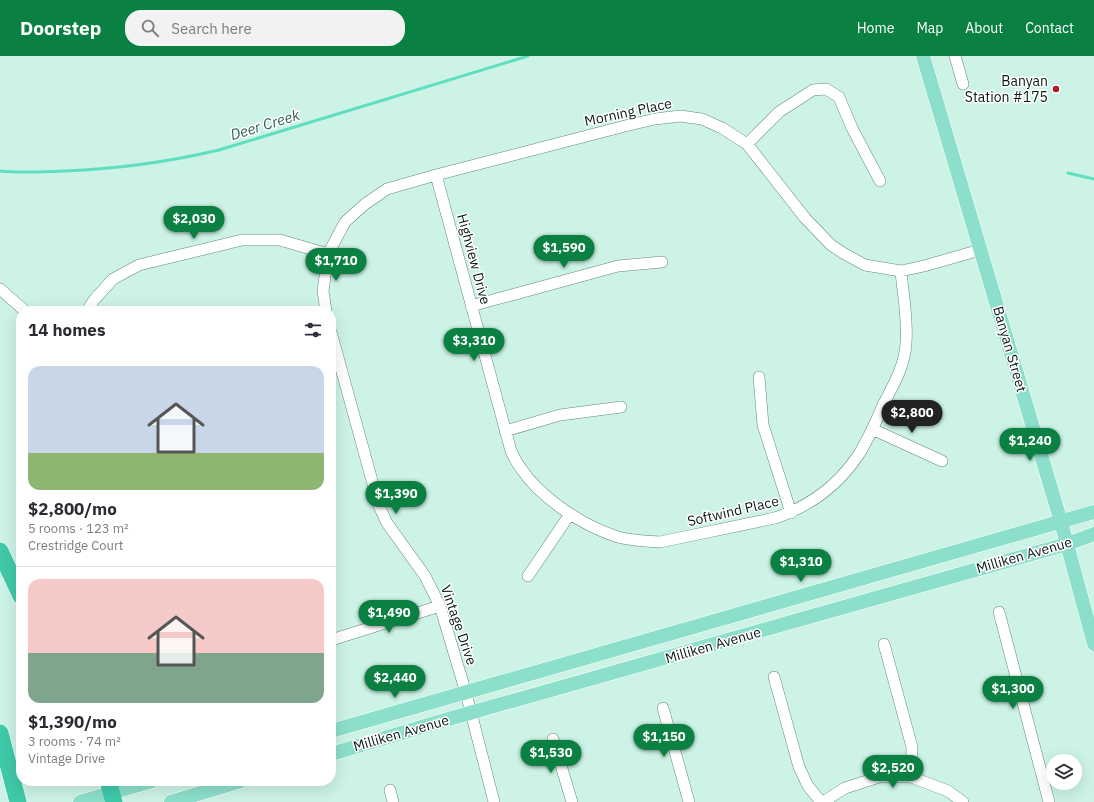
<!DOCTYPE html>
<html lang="en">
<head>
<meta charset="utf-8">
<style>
	:root { --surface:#fff; --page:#f2f2f3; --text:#2b2b33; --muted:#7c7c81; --line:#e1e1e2; --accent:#0b8043 }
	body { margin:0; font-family:"IBM Plex Sans",sans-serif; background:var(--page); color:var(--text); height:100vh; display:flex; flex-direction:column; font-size:15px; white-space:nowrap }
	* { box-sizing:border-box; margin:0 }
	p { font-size:13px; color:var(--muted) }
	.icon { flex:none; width:22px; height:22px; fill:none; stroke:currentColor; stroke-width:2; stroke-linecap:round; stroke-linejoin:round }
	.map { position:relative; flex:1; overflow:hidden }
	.panel { position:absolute; left:16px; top:250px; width:320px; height:480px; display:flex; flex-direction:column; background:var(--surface); border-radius:16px; box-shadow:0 4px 16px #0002 }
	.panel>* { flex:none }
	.controls { position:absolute; left:1046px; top:698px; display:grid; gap:8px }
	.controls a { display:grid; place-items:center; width:36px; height:36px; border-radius:50%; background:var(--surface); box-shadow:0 4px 16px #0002; font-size:20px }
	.price { position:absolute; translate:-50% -34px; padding:0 9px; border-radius:14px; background:var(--accent); color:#fff; font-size:13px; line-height:26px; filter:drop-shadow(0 1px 2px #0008) }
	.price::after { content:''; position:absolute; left:50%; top:24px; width:12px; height:9px; margin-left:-6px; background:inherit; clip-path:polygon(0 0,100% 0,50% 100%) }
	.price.active { background:#222; color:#fff }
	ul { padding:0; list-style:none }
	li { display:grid; align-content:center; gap:8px; height:212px; padding:0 12px }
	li+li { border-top:1px solid var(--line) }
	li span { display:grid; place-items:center; height:124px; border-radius:12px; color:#555 }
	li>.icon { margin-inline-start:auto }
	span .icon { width:72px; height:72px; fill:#fffc; stroke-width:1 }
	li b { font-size:17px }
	h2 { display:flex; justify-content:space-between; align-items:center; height:48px; padding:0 12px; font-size:17px }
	header { display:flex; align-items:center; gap:24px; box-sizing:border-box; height:56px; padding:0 20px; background:var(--accent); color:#fff }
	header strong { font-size:19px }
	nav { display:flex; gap:22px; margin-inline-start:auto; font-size:14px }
	.search { width:280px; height:36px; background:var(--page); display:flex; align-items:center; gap:10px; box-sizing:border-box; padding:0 14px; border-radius:16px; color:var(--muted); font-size:15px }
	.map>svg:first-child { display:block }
</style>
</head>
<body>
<header>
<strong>Doorstep</strong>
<div class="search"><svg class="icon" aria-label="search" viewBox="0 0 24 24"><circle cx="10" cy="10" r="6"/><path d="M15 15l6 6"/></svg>Search here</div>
<nav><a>Home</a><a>Map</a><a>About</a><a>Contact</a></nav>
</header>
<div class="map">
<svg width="1094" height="746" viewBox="0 0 1094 746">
	<rect width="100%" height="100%" fill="#ccf3e6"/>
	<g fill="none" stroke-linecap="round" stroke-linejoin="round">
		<path stroke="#5fdfbf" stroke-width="3" d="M0,115C21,117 43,116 64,115C116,113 168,106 219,94L528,0
			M1068,117L1094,123"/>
		<g stroke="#63887c" stroke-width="12">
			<path id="minor" d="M955,0L963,28
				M747,88L779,56L813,34L826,33L839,41L852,72L880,125
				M436,119L511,395C514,401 516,406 520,411C540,442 583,470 618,481C632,485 646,485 660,486L775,462C808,451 837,430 857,401C868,385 876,365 884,347C894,328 905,309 906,287C908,263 903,239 901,215
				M0,233L25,255
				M471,250L618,210L662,206
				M87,255L94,244L113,223L139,209L242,184H280L328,198
				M326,255L323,235L328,198L345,166L365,148L387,133L436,119L629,69L655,63L680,60L702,63L722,72L747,88L805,162L831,189L843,197L865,209L901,215L924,210L980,194
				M331,276L379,450L387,467L425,520L440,550L466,637L494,746
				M759,321L763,369L791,457
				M872,373L942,405
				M505,375L560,359L621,351
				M528,520L570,458
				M999,556L1049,746
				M331,584L440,550
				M884,588L912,691L911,721
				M774,621L799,711L808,730L821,746
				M663,652L689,746
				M553,683L572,746
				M390,734L393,746
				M823,746L845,732L879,721H911L948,735L963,746"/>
		</g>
		<g stroke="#fff" stroke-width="15">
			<path id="major" d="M923,0L1061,466L1094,588
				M331,675L1094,456
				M331,698L452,662L1067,488L1094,478
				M80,746L152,725
				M171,746L241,725"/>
		</g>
		<g stroke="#fff" stroke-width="18">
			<path id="highway" d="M0,495L21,540
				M0,677L18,746
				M108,725L114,746"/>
		</g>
		<use href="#minor" stroke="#fff" stroke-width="11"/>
		<use href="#major" stroke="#8cdfcb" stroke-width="14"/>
		<use href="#highway" stroke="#3fc9a9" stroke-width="17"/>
	</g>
	<circle fill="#ac1825" stroke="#fff" stroke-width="1.5" cx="1056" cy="33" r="4"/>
	<g text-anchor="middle" stroke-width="3" stroke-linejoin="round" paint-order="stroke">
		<g font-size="14" fill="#0a1915" stroke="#fff" text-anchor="end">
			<text x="1048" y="30">Banyan<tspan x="1048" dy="16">Station #175</tspan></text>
		</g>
		<g font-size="14" fill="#0a1915" stroke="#fff">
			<text transform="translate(628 56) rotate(-12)" y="5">Morning Place</text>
			<text transform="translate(474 203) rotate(75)" y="5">Highview Drive</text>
			<text transform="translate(1010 293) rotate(74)" y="5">Banyan Street</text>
			<text transform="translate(733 455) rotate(-13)" y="5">Softwind Place</text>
			<text transform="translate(1024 499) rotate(-16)" y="5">Milliken Avenue</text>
			<text transform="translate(459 569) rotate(71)" y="5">Vintage Drive</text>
			<text transform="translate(713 589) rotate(-16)" y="5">Milliken Avenue</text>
			<text transform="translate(401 677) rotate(-16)" y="5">Milliken Avenue</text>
		</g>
		<g font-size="15" font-style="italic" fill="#2d6153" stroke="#fff">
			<text transform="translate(265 69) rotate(-17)" y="5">Deer Creek</text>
		</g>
	</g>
</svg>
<div class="controls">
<a><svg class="icon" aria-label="layers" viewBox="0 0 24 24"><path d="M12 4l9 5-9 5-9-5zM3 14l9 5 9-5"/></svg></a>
</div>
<b class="price" style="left:194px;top:184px">$2,030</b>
<b class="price" style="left:564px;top:213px">$1,590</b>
<b class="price" style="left:336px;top:226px">$1,710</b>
<b class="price" style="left:474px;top:306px">$3,310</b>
<b class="price active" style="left:912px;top:378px">$2,800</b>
<b class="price" style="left:1030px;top:406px">$1,240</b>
<b class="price" style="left:396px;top:459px">$1,390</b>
<b class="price" style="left:801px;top:527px">$1,310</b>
<b class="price" style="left:389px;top:578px">$1,490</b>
<b class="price" style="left:395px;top:643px">$2,440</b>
<b class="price" style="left:1013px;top:654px">$1,300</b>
<b class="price" style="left:664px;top:702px">$1,150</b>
<b class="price" style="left:551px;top:718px">$1,530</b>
<b class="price" style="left:893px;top:733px">$2,520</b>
<section class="panel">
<h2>14 homes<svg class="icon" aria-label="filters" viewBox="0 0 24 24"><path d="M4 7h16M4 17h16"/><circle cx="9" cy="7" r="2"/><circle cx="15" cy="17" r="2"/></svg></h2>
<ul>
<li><span style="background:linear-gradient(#c9d6e8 70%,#8fb573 0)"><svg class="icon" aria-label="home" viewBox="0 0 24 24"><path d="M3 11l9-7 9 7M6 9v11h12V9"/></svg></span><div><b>$2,800/mo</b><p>5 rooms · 123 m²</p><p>Crestridge Court</p></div></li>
<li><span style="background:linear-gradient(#f6c9c9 60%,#7fa58c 0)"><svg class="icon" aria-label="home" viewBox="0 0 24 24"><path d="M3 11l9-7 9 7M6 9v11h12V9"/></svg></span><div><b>$1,390/mo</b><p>3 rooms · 74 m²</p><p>Vintage Drive</p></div></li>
</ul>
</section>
</div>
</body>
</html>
